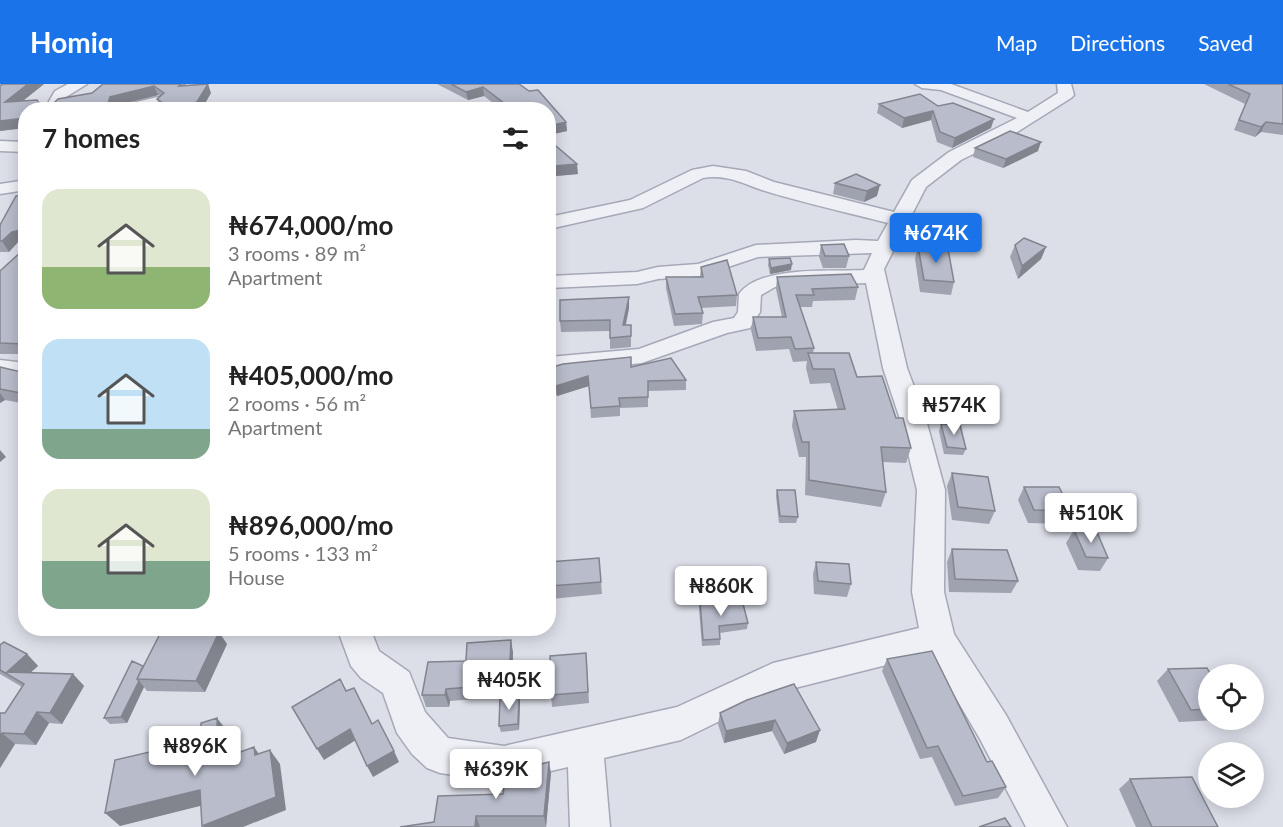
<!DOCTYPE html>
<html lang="en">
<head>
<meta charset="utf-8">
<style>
	:root { --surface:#fff; --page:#f2f2f2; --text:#222; --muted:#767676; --accent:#1a73e8 }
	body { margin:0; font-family:Lato,sans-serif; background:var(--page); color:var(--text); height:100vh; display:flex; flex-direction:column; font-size:22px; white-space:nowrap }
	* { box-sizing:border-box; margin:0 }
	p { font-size:20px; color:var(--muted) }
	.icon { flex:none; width:33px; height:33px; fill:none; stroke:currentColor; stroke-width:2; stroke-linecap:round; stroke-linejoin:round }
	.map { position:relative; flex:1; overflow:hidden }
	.panel { position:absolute; left:18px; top:18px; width:538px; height:534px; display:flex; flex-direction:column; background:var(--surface); border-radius:24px; box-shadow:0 3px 15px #0003 }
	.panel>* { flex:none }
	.tools { position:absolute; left:1198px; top:580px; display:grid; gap:12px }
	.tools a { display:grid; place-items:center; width:66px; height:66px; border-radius:50%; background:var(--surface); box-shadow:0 3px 15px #0003; font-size:30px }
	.price { position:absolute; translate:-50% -51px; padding:0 14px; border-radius:6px; background:#fff; color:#222; font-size:20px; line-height:39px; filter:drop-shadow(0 2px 3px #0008) }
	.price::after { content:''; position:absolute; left:50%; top:36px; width:18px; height:14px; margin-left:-9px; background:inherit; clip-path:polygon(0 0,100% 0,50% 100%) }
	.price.selected { background:var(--accent); color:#fff }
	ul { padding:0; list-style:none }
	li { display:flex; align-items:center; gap:18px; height:150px; padding:0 24px }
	li span { display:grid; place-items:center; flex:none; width:168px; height:120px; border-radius:18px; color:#555 }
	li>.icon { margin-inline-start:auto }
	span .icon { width:72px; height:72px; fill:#fffc; stroke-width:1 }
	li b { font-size:26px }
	h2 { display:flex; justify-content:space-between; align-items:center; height:72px; padding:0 24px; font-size:26px }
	header { display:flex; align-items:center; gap:36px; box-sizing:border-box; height:84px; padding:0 30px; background:var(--accent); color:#fff }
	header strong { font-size:28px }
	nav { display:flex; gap:33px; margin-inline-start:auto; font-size:21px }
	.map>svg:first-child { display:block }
</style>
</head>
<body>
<header>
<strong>Homiq</strong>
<nav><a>Map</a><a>Directions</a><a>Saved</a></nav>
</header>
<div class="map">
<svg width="1283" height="743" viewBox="0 0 1283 743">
	<rect width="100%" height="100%" fill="#dcdfe8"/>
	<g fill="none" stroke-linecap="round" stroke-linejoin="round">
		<g stroke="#a5a8b6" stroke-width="3">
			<path id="minor" d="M68,0H87L66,13L59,26H44L55,7Z
				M915,0H951L1028,28L1058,9L1057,0H1071L1074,11L1071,14L1014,50L961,76L926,103L884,185L907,284L925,332L945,406L944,508L954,550L1006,631L1067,743H1026L980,655L930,570L779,608L681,656L604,674L610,743H570L568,683L504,698L440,689L427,684L412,670L397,649L383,609L361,594L351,582L337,544H370L379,567L409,588L425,628L448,654L504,662L677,623L773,579L919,544L912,508L917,406L899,332L883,284L866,199L775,203L761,211L760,228L750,244L727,249L642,279L549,289V273L639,265L713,238L734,234L738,228L739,210C760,181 830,188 864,186L872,169L758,173L701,192L658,195L637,200L549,204V192L637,188L658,183L698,180L756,161L856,156L878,157L888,139C846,128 803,119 762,106C742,99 725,90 703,94L643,124L549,145V133L630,116L692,86L713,82L746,87L774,98L894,128L912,96L949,68L1017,34L941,6L922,4Z
				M157,13L162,15L165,18L162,21L144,26H114L116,23Z
				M0,57L26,58V68L0,67Z
				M26,96V106L0,110V100Z
				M0,276L26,279V295L0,292Z"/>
		</g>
		<use href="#minor" fill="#eff0f6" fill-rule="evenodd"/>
	</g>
	<path fill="#9fa2af" d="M44,0L23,17L39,19H54L92,9L103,0H186V2L211,9L201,26H163L160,24L157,15L160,12L158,11L125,19L26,26V47L24,44L0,47V2Z
		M437,0H519L529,7L538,6L566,38L567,47L549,51V26H502L484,12L468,16Z
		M1204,0H1283V51L1261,48L1255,53L1234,46L1245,20Z
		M879,20L938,22L991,44L952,64L937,58L931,36L902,44L877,29Z
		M549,56L578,90L556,92L549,86Z
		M975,64L1038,67L1003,84L973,73Z
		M856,90L877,112L864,118L833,110L835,99Z
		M26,111V270H0V187L22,167V157L18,158L9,168H0V141Z
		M821,161L849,172L846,184H823L819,173Z
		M1015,161L1046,163L1041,175L1018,195L1010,173Z
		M918,162L954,198L951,211L920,208L915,175Z
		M769,175L791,186L770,190L768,181Z
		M701,183L737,211L736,222L701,224L703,229L702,240L674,242L666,204V193H700Z
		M777,193L858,203L855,216L813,217L812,223H800L814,264L813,269L857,293L896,334L911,364L906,379L883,378L886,408L881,423L805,411L806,373H799L792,342L794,327L838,326L830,299L810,300L806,284L807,277L793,278L789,265L756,267L751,246L753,233H782L776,205Z
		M629,224L626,241H631V263L610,265V247L561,248L560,237Z
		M0,283L26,289V320L5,316L0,319Z
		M631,283L686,296V306L648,307V323L620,324V332L591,334L589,302L557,312L549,298V284Z
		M941,340L966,365L963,371L944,370L939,347Z
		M952,389L995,427L989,440L952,436L947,402Z
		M1024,403L1071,427L1063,440L1028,439L1018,416Z
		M777,406L798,433L796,439H779L776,412Z
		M1074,446L1108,474L1100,487L1078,486L1066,459Z
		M952,465L1018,497L1011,509L949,508L947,478Z
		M599,474L602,510L551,515L550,502Z
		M816,478L851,500L847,513L814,510L813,490Z
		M700,518L748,539L747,545L720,549V561L702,562L699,525Z
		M227,560L205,608L147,607L144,603L127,639L110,640L104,634L143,582Z
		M0,561L27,570L38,582L30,589L73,590L84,602L62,640L49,639L36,661L15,660L0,684V629H5L22,603L0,590Z
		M513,568L512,612L450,617L449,623H426L422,611L466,577Z
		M887,575L987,678L1006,703L998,714L955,722L932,673L920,675L882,587Z
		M587,581L589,619L552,623L551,611Z
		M1168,585L1209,591V636H1218L1179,638L1157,597Z
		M519,612L520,618L519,646L501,648L499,642Z
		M747,616L816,658L784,670L772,647L724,659L718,640L720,629Z
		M551,689L546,743H400L434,738Z
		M1130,695L1218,743H1136L1119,705Z"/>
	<path fill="#82848e" d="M28,0H44L10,27L5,18Z
		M208,0L211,9L201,26L172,25Z
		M154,2L158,11L114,22L108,19L110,13Z
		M483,3L484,12L468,16L466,8Z
		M933,27L931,36L902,44L904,34Z
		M26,34V44L22,42L24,44L0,47V37Z
		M994,35L991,44L952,64L955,54Z
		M566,38L567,47L549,51V42Z
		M1266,38L1261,48L1255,53L1261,43Z
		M1041,58L1038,67L1003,84L1006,75Z
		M577,80L578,90L556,92L555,82Z
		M880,101L877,112L864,118L867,107Z
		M21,146L26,157L18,158L9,168L2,157L12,148Z
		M1046,163L1041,175L1018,195L1022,182Z
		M792,180L791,186L770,190L771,184Z
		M629,213V224L623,252V241Z
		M588,292L589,302L557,312L556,302Z
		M0,309L5,316L0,319Z
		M0,366L6,373L0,378Z
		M219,548L227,560L205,608L196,597Z
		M511,556L513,568L512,612L509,600Z
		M27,570L38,582L20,598L7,588Z
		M73,590L84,602L62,640L50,629Z
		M139,597L144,603L127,639L121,633Z
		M446,605L450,617L449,623L445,611Z
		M519,612L520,618L519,646L518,640Z
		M37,628L49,639L36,661L24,650Z
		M217,634L228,648L229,690L218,676Z
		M775,636L772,647L724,659L726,647Z
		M350,645L356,656L324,676L317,665Z
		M820,646L816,658L784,670L787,659Z
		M2,649L15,660L0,684V652Z
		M254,663L264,677L255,671Z
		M270,666L280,680L286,726L243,743H204L202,742Z
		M394,667L399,678L373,693L367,682Z
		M549,678L551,689L546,743L544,732Z
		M200,706L212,719L120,742L105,729Z
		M476,732L480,743H475Z"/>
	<path fill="#b9bccb" stroke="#82848e" stroke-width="1.5" d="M3,0H28L5,18L37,16L39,19H54L58,15L92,9L103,0H181L179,2L208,0L197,18L172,25L157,15L164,9L154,2L110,13L108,19H127L128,26H26V34L0,37V2Z
		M451,0H519L529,7L538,6L566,38L549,42V26H513L483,3L466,8Z
		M1228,0H1283V40L1266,38L1261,43L1239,36L1250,10Z
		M920,10L938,22L953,19L994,35L955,54L940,48L933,27L904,34L879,20Z
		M375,23V26H355V24Z
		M1010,47L1041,58L1006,75L975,64Z
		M549,56L577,80L555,82L549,77Z
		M856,90L880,101L867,107L835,99Z
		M26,111V258L24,260L0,259V187L22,167L21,146L12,148L2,157H0V141L16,112Z
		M1024,154L1046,163L1022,182L1015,161Z
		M844,160L849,172H825L821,161Z
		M918,162L948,165L954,198L924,196Z
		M790,174L792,180L771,184L769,175Z
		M727,176L737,211L698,213L703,229L675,230L666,193H703L701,183Z
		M851,190L858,203L812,205L814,211H796L814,264L795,265L791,253L758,254L753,233H786L777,193Z
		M629,213L623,241H631V252L610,254V236L560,237V216Z
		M808,269H849L857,293L882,292L896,334H903L911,364L881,363L886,408L809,396V358H802L794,327L845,325L834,285H813Z
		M631,273V283L671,274L686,296L648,297V313L619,314L620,322L591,324L588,292L556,302L549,290V284L563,280Z
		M0,283L26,289V310L0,305Z
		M941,340L960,341L966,365L947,363Z
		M952,389L988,393L995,427L958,423Z
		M1024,403H1059L1071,427L1034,426Z
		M777,406H795L798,433L780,432Z
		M1074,446H1096L1108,474L1086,473Z
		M952,465L1007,466L1018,497L955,495Z
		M599,474L601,498L550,502L549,478Z
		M816,478L849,480L851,500L818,497Z
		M742,516L748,539L719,542L720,555L703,556L700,518Z
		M162,546L219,548L196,597L137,595Z
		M511,556L509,600L446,605L445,611H422L428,578L466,577L467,559Z
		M4,558L27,570L7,588L73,590L50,629L37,628L24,650L2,649L0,652V629H5L24,600L0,586V561Z
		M932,567L987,678L992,677L1006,703L963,712L938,662L927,664L887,575Z
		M586,569L588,608L551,611L550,572Z
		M132,577L143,582L137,595L139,597L121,633L104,634Z
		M1207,584L1211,591H1209V625L1191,626L1168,585Z
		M340,595L346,607L354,604L372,640L378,636L394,667L367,682L350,645L317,665L292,623Z
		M794,600L820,646L787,659L775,636L726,647L720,629L747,616Z
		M519,612L518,640L499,642L500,613Z
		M217,634L218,676L254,663L255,671L270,666L276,713L202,742L200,706L105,729L115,676L201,656V639Z
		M549,678L544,732H476L475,743H400L434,738L438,712L503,710L506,688Z
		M1192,693L1218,743H1152L1130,695Z
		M1005,734L1011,743H979Z"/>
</svg>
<div class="tools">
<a><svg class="icon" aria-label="locate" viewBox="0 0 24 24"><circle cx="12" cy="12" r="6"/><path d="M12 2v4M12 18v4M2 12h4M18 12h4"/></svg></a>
<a><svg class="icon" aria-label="layers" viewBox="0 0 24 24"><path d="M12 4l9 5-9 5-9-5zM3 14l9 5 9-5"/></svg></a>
</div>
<b class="price selected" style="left:936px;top:180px">₦674K</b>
<b class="price" style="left:954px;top:352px">₦574K</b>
<b class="price" style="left:1091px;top:460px">₦510K</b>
<b class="price" style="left:721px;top:533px">₦860K</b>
<b class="price" style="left:509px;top:627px">₦405K</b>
<b class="price" style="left:195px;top:693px">₦896K</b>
<b class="price" style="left:496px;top:716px">₦639K</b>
<section class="panel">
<h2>7 homes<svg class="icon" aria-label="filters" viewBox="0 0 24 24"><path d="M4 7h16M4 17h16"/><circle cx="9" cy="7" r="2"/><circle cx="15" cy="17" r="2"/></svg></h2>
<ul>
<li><span style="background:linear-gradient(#dfe7d0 65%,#8fb573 0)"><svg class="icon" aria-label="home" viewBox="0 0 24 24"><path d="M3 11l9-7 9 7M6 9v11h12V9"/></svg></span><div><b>₦674,000/mo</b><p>3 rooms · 89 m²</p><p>Apartment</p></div></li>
<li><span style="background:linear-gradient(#bfe0f5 75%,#7fa58c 0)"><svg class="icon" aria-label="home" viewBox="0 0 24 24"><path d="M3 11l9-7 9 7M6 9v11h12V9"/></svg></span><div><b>₦405,000/mo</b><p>2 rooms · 56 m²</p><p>Apartment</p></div></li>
<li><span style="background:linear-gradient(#dfe7d0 60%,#7fa58c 0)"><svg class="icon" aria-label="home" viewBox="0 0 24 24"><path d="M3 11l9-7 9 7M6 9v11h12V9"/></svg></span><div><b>₦896,000/mo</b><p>5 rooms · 133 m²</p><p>House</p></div></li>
</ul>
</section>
</div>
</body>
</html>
